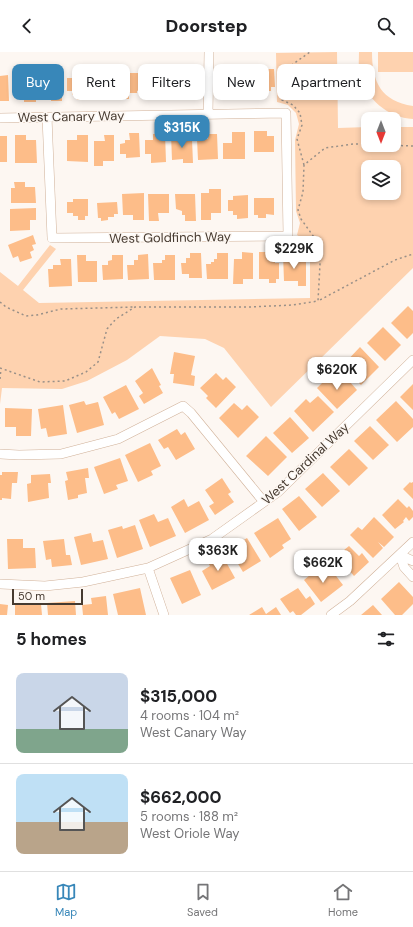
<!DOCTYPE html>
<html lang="en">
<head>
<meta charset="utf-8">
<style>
	:root { --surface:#fff; --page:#f6f6f6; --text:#202124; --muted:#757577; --line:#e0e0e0; --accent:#3887b9 }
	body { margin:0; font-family:"DM Sans",sans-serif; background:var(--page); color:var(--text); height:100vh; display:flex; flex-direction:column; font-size:15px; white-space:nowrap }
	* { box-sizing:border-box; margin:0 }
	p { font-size:13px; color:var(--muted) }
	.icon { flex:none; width:22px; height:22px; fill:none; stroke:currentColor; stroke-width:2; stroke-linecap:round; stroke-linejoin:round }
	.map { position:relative; height:563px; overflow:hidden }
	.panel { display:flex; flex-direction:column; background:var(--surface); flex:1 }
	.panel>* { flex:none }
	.top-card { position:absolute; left:12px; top:12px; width:389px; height:36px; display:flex; gap:8px }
	.needle { width:26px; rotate:180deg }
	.buttons { position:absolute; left:361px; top:60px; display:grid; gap:8px }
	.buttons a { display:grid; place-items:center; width:40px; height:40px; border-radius:8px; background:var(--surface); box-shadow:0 2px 6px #0003; font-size:20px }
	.scale { position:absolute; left:12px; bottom:10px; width:71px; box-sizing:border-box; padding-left:4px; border:2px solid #463a30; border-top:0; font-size:11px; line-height:14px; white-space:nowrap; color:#463a30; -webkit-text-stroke:3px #fdf7f2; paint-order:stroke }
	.price { position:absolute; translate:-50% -34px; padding:0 9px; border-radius:8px; background:#fff; color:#222; font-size:13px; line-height:26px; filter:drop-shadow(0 1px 2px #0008) }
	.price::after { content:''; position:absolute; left:50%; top:24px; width:12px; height:9px; margin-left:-6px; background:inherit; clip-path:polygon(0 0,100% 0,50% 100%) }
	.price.selected { background:var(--accent); color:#fff }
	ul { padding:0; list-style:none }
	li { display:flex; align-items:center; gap:12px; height:100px; padding:0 16px }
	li+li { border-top:1px solid var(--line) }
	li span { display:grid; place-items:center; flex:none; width:112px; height:80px; border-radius:8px; color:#555 }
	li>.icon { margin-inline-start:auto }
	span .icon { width:48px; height:48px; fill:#fffc; stroke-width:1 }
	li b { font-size:17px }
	h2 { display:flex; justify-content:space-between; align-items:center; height:48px; padding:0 16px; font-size:17px }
	.pill { padding:0 14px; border-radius:8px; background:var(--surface); box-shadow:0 2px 6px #0003; font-size:14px; line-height:36px }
	.pill.selected { background:var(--accent); color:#fff }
	header { display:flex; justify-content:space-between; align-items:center; height:52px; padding:0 16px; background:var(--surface); font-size:18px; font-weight:800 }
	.menu { display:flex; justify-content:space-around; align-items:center; height:56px; border-top:1px solid var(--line); background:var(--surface); font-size:11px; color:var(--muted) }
	.menu a { display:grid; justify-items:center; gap:2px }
	.menu .selected { color:var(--accent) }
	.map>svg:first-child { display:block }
</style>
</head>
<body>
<header><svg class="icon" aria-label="back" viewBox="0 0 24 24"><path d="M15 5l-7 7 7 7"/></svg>Doorstep<svg class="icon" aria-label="search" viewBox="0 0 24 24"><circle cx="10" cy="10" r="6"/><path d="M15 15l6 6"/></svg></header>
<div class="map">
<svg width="413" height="563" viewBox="0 0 413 563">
	<rect width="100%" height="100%" fill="#fdf7f2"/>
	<path fill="#fed2af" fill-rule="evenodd" d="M337,0L338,76L368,75V93H394V75H413V216L271,355L224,296L205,287L160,284L127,308L87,329L62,337L2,336L0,352V220L18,234L50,193L56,197L23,238L39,251L310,246V191L297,183L300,171L296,159L295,88L299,72L296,61L288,53L277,50L276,1ZM368,115H394V141H368Z
		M359,0H372C372,30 381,49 413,54V67C388,66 365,46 360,22C358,15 359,7 359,0Z
		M378,0H413V20H378Z
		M309,505L314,511L302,522L296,515Z"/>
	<path fill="#fdbd89" d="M172,13H179V19H195V38H191V41H184V48H172Z
		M259,17H274L275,35H271V39H263V36H259V32H255L254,21H259Z
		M165,20L166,47H155V41H145L144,21Z
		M113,21L114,48H103V42H101V39H97V37H94L93,22Z
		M119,21H139V38L137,39V41H129V47H120Z
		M14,22H36V50H24V43H18V39L14,40Z
		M62,22V49H51V43H40V23Z
		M8,23L9,49H0V24Z
		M73,24H88V48H77L76,42L72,43V39H67V26H73Z
		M248,24L249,47H236V40H231V38H228V25Z
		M254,79H267V84H274V100H254Z
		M232,80H245V107H223V91H232Z
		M129,81H139L140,105L126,106V102H120V92L125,91V88H130Z
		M165,81L166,110L151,111V102H145V88H153V82Z
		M181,81V88L192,87L193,111H183V107L172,108L171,82Z
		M208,82H217L218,107L198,108L197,87H208Z
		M15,83H26V88H36L37,111H15Z
		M77,83H88V110L67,109V88H77Z
		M104,83H114V109H103V114H94V89H105Z
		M0,84H7V110H0Z
		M14,130H25V135H35L36,151H11V136H15Z
		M209,137H221V161H211V168H201V141H209Z
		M144,141V168H133V163H123L122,142Z
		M148,142H169V161H158L159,169H149Z
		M175,142H195L196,169H185V163H182V159L176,157Z
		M248,143V166L237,167V163H233V159H228V148H233V144Z
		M254,146H274V163L266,162V166H258V163H254Z
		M73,147H88V164H85V168H78V164H73V161H67V150H73Z
		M117,150L118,162H114V165H108V168L101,169V166H98L97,151Z
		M36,156V168H30V178L10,179V157Z
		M33,183L36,192L32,193L34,198L30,200L32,206L20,210L18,204L13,206L8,193Z
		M242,200L253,201V227H243V232H233L234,207H242Z
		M259,200H268V207H275V211H279V227H276V231H269V227H259Z
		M190,201H201L202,226H189V222H182L181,211H186V206H190Z
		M217,201H228V227H207L206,212H211V210H214V207H217Z
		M148,202L149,227L128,228L127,213H134V208H138V203Z
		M283,202H295V208H302V210H306V234H298V229H284Z
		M77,203H86V209H97V230H78Z
		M112,203H123V227L103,228L102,213H108V209L112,208Z
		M165,203H175V228H154L153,211H162V208H165Z
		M60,207H71L72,234L49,235L48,217H53V213H61Z
		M408,254L413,259V281L407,287L391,271Z
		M383,275L401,293L385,309L367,291Z
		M360,295L379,315L361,333L342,314Z
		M174,300L195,304L191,323L195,324L194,334L173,331L174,322H170Z
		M152,316L161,333L159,334L163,341L144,352L139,344L143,341L135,329Z
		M216,321L223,328L226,325L236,335L216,356L206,346L208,344L200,336Z
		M343,322L357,338L337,357L317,336L328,325L333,331Z
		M413,332V358L400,345Z
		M126,333L139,357L119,367L115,360L112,362L103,345Z
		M318,344L334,360L313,380L294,359L306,347L310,351Z
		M84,349L86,353L98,350L104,373L77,381L69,353Z
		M396,349L413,367V375L397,390L376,368Z
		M234,351L242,358L247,353L259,365L238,386L219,366Z
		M63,353L67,382L48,385L46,376L41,377L38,357Z
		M5,356L32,357L31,384H16V375H5Z
		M290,365L309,386L292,401L273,381Z
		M370,374L389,393L373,408L354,389Z
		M177,377L181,383L185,380L195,397L176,408L168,395L164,397L158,388Z
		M266,384L287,405L268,424L246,404Z
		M150,391L161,414L151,419L153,423L138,430L125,403Z
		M349,397L368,416L349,434L330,415Z
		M120,406L128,429L116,433L118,437L104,442L94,415Z
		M88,416L89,426H85L87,441L78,443V446L68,448L65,429L68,428L66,420Z
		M2,420H18L17,431H12L11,447L2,446V448H0V423H2Z
		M323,421L340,439L322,455L305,437Z
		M50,422L51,431H48L49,446L28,450L27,432L31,431V423Z
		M222,426L231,440L228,442L234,450L215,463L209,454L214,451L205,438Z
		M410,430L411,431L413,430V447L403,437Z
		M299,444L317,465L299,479L282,457Z
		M184,447L188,455L199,449L209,468L185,481L171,455Z
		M398,447L407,456L409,454L413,459V465L409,469L406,465L403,469L404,470L395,477L382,463Z
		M154,462L158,470L168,466L176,484L150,495L139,468Z
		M374,465L394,485L384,495L378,490L383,496L373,506L350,483L358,475L362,478Z
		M278,466L291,487L282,493L284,496L270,506L254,481Z
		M135,473L143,497L117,506L108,478L122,474L123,477Z
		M91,481L93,490L103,488L108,507L81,513L74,485Z
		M247,486L261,509L243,520L229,497Z
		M7,487H23V496H35L36,516L8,517Z
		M64,487L66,503H70L72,513L52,515L51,507L46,508L43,489Z
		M349,494L359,504L362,501L369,510L354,524L348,517L345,520L333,507Z
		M221,501L235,526L212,538L202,519L210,514L207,509Z
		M330,516L343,533L321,550L304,528L316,518L321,524Z
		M190,518L201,543L182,552L170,526Z
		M399,530L413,545V552L402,563H395L381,547Z
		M140,536L146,563H118L113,542Z
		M298,536L306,547L310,544L315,552L301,563H296L293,559L290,561L280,547Z
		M106,544L108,563H83L82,553L92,552L91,546Z
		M75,549L76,563H48L47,551Z
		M0,552L8,553L7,563H0Z
		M15,552H41L42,563H15Z
		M373,553L382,563H361Z
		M262,555L266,562L276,555L281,563H249Z"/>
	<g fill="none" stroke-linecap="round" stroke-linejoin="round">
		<g stroke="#d0b199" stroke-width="10">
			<path id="minor" d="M208,62L209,0
				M0,66L286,61L288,184L52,186L47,65
				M0,402L19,403L61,402L118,387L183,354L191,361L264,450
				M400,503L404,515L413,525
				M400,503L413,509
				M148,516L164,563
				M0,532L45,534L83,530L148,516L212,487L278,440L413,308
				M331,563L350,549L413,490"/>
		</g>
		<path stroke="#999088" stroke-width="1.5" stroke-dasharray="2 3" stroke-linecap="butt" d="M368,92H353L325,96L304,113L303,140L298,158L301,167L316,188L320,212L318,249L395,208L413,202
			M386,93L413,94
			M304,113L297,87L302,73L300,61L293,53L282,48L284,33L283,25L286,17L310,0
			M0,250L6,255L26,264L37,263L61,257L135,255
			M0,316L40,330L65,329L86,320L98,310L107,277L116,267L135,255H251L292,253L318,249
			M0,327L1,316"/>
		<use href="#minor" stroke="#fff" stroke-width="9"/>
	</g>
	<g text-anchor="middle" stroke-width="3" stroke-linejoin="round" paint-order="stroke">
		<g font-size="13" fill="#463a30" stroke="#fdf7f2">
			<text transform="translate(71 64) rotate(-1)" y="5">West Canary Way</text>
			<text transform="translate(170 185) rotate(-1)" y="5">West Goldfinch Way</text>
			<text transform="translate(305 411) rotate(-43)" y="5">West Cardinal Way</text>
		</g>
	</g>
</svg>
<div class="buttons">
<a><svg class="needle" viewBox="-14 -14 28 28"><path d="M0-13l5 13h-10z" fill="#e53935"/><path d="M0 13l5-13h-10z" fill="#757577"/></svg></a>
<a><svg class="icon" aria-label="layers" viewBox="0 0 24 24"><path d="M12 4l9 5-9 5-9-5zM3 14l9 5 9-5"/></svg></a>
</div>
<div class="scale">50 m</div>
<b class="price selected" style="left:182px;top:97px">$315K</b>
<b class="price" style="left:294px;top:218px">$229K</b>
<b class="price" style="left:337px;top:339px">$620K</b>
<b class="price" style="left:218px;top:520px">$363K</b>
<b class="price" style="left:323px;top:532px">$662K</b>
<div class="top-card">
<a class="pill selected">Buy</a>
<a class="pill">Rent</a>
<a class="pill">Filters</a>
<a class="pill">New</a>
<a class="pill">Apartment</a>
</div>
</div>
<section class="panel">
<h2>5 homes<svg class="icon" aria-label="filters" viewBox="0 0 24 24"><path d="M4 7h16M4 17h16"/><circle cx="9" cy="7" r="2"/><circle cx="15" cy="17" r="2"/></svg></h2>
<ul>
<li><span style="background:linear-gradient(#c9d6e8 70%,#7fa58c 0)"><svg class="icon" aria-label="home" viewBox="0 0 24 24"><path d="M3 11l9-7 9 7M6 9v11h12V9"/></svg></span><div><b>$315,000</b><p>4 rooms · 104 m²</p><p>West Canary Way</p></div></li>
<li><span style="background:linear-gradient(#bfe0f5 60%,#b9a48a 0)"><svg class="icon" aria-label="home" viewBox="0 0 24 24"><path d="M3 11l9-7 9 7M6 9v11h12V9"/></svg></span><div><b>$662,000</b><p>5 rooms · 188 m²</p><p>West Oriole Way</p></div></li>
</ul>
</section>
<nav class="menu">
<a class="selected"><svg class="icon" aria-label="map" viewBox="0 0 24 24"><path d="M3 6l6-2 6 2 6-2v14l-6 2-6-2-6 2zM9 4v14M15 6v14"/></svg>Map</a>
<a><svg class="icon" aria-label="saved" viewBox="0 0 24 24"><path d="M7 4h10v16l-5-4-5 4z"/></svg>Saved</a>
<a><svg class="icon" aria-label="home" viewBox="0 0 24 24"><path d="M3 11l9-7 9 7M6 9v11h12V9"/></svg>Home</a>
</nav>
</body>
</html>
